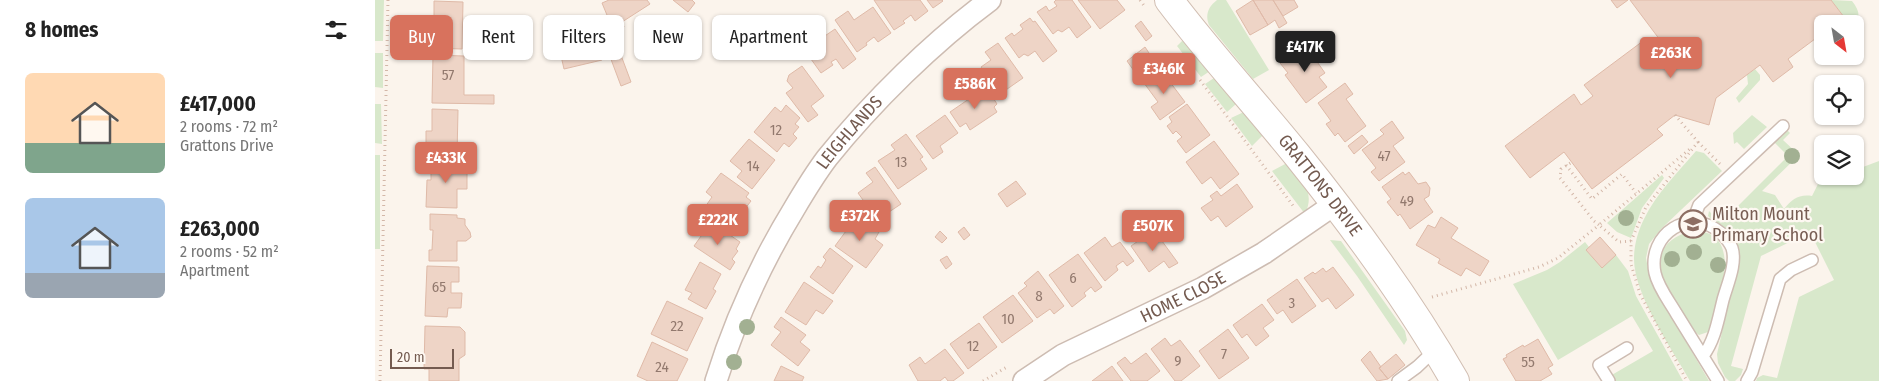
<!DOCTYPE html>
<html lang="en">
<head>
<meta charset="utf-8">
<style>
	:root { --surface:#fff; --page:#f6f6f6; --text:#222; --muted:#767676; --accent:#d8725d }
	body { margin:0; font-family:"Fira Sans Condensed",sans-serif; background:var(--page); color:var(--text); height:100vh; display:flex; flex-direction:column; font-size:19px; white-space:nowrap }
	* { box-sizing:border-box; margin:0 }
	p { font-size:16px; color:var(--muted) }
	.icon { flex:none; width:28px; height:28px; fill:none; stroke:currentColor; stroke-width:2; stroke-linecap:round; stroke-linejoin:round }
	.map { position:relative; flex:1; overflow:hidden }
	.side { display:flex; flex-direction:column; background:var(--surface); width:375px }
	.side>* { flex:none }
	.guide { position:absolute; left:15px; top:15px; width:475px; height:45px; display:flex; gap:10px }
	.needle { width:32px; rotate:149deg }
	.controls { position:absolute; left:1439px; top:15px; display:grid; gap:10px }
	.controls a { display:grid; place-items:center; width:50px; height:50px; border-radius:8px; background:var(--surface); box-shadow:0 1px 4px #0004; font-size:25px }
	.scale { position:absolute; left:15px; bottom:12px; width:64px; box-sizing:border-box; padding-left:5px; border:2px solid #745b50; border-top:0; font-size:14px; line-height:18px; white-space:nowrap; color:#745b50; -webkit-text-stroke:4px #fef8f2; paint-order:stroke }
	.price { position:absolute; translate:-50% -42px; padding:0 11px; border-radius:5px; background:var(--accent); color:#fff; font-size:16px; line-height:32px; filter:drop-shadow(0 1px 2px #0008) }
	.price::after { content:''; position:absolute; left:50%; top:30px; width:15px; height:11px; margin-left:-8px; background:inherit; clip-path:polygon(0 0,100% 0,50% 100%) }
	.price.active { background:#222; color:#fff }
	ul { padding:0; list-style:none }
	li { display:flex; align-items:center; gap:15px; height:125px; padding:0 25px }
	li span { display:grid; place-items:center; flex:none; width:140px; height:100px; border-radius:8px; color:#555 }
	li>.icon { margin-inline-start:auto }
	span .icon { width:60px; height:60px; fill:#fffc; stroke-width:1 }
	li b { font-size:21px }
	h2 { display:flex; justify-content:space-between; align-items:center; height:60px; padding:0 25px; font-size:21px }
	.tag { padding:0 18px; border-radius:8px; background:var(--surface); box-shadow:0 1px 4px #0004; font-size:18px; line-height:45px }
	.tag.active { background:var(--accent); color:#fff }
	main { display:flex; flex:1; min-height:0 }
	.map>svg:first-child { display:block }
</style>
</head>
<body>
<main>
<section class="side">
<h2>8 homes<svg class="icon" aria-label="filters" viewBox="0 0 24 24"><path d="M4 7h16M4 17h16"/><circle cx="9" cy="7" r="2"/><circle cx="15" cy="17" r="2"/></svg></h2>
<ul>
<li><span style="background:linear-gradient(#ffd9b3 70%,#7fa58c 0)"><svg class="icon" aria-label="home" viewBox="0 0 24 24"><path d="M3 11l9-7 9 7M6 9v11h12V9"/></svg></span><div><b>£417,000</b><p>2 rooms · 72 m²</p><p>Grattons Drive</p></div></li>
<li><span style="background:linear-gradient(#a9c7e8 75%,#9aa5b1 0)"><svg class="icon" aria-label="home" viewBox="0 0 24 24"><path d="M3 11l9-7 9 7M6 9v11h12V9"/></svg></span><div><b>£263,000</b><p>2 rooms · 52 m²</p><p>Apartment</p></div></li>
</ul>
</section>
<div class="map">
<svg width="1504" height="381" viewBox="0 0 1504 381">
	<rect width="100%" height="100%" fill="#fbf4ec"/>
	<path fill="#d8e8cb" d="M0,0H9L8,41H0Z
		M842,0H851L894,70L878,79L834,25C830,15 833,7 842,0Z
		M1456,0L1477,1C1484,10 1486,16 1480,26V24H1460L1469,17Z
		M808,40L835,71L826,77L802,46Z
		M0,53H8V88L0,87Z
		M1380,69L1385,75V80L1364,103L1361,98L1373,84L1372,75Z
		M839,78L861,100V104L852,112L830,84Z
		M0,104H6L7,144L0,143Z
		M871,111L889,134L877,146L856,118Z
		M1377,115L1392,127L1369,149L1362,142L1359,144L1358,133Z
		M1411,129L1415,133L1408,140L1424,155L1387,191L1400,195L1409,209C1417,199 1424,194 1437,196L1443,184L1463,176H1480V170L1504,161V381H1381L1382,378L1388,375L1402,378L1424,297L1459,280L1435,232L1386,256L1356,366L1368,369L1366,375L1360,381H1354L1350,377L1343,363L1342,354L1364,258L1358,240L1333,216L1334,211L1346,223L1413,156L1398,141Z
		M1321,151L1329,153L1347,171L1286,229L1274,244L1271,258L1274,274L1286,299L1334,381H1315C1297,349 1259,295 1259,259C1259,245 1263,231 1269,219C1281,194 1303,172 1321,151Z
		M0,155H5V249H0Z
		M912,163C926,181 941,190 930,214L897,171Z
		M1287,175L1289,178L1267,208L1256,238L1242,232L1232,223Z
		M1317,231C1373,230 1342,303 1333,332L1324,335L1320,332L1315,325L1288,279C1279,253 1292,237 1317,231Z
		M955,240L966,241L1030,331L1032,340L1029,345L982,276Z
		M1210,242L1214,247L1211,250L1227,267L1241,255L1253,271L1261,296L1308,381H1238L1235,376L1278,351L1257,316L1183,360L1138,284L1172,270L1185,262Z"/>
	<path fill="#eed4c6" stroke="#dfbaa8" d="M234,0H272L275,4L247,22L249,27L239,32L227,3Z
		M298,0H317L320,3L313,12Z
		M499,0H545L553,11L540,21L536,15L528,21L530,23L519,30Z
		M552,0H567L568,1L558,8Z
		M681,0H697L716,27L702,38L694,27L687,32L683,30L678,34L662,12L671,6L674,11L682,6L679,2Z
		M703,0H742L750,10L725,29Z
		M878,0H898L912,23L904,28L900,20L893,25Z
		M878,0L893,25L875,35L861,11Z
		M898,0H919L923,7L908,16Z
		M1236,0H1253L1242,8Z
		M1255,0H1456L1469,17L1460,24H1448V33L1413,59L1418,67L1398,82L1385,65L1341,98L1334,125L1300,115L1282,129L1288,135L1217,189L1189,152L1155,178L1130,146L1199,94L1206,105L1218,96L1209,85L1268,41L1277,52L1288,44Z
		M59,1L88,2L87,49L56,48L57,37L63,38L64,19H59Z
		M498,7L516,33L503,42L499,37L491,43L492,45L482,52L460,20L473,11L479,20Z
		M655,18L658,22L660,21L682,51L668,62L660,51L653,56L649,54L644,58L630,38L637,33L639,36L648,29L645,25Z
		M766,21L777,36L771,41L760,26Z
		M219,26L220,29L227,27L231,44L223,46L227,60L189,69L181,34Z
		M460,29L481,59L468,69L461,59L456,62L458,65L446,73L423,41L435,33L441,42Z
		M623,43L648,78L625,94L606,67L616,60L610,52Z
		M936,43L943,52L938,56L950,73L944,77L952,87L931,103L910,75L913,73L905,63Z
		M770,47L782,65L764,78L752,61Z
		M244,50L256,82L246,86L234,54Z
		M58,55L89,56V95H119V104L57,103Z
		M427,66L449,96L436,106L443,115L433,122L411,93L418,88L412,81L414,75Z
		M786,70L810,102L785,120L776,107L783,102L769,83Z
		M970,83L978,94L971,99L991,126L970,142L963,133L960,136L951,124L956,121L943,103Z
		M607,90L611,95L615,93L622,104L619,107L622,112L595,130L591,123L585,127L575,112Z
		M812,104L835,135L811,153L802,141L807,137L801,131L798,134L792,126L797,122L794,117Z
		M411,105L425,118L420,124L424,127L418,134L422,138L414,147L409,143L402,152L379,132L400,107L406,112Z
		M57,109L83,110L82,156L51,155V131H57Z
		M570,115L583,133L565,146L568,152L558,159L541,136Z
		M1017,121L1029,138L1018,146L1030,162L1004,181L996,172L1001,168L987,150L1009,134L1005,130Z
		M531,134L548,157L545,159L552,169L523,189L503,161L520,150L516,145Z
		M987,135L993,142L979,154L973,146Z
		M374,139L400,160L377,189L362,177L367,171L355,161Z
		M839,141L864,174L845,189L836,177L827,184L811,162Z
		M56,161L92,162V189H82V208L51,207L52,180H56Z
		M500,167L526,204L499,222L489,211L493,207L483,193L498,182L491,173Z
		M1028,172L1030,175L1034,172L1043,184L1051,182L1055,188L1054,196L1049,199L1058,212L1035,229L1025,214L1023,216L1012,202L1016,199L1007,187Z
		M346,173L374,193L371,197L376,201L366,214L362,211L352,223L330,207L337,197L331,192Z
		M641,181L651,194L632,207L623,194Z
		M862,184L878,207L851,227L843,216L836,221L826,208L838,200L835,196L842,191L846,196Z
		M55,214L82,215V218L90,219V225L95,232L96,237L91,241H82V261H54V250H57L58,230H55Z
		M482,216L504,232L500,239L508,245L491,268L460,246Z
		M1066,217L1083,228L1076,238L1114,261L1105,276L1091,268L1086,276L1063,263L1065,259L1041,245L1053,225L1060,228Z
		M336,222L365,242L361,249L363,251L357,259L360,262L355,270L319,246Z
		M589,227L595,235L589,240L583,232Z
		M779,230L803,263L794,268L789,261L774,272L756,246Z
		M565,231L572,238L567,243L560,237Z
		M730,237L737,247L745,242L759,261L752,266L748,261L741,266L743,270L730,281L709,253Z
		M1225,237L1241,255L1227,268L1211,250Z
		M455,248L478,266L458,294L435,277L443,266L446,268L451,260L448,257Z
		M703,254L727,287L720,292L716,287L709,293L711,296L697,307L674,275Z
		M572,256L577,264L571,269L565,260Z
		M325,262L346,274L338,289L341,291L331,309L313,299L317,293L310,290Z
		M52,266L84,267V282H76V293H87L86,308H73L72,317L50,316Z
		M958,267L979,295L961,309L953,298L947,302L929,278L938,272L940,274L948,268L951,272Z
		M663,271L689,306L679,314L675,309L662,318L643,293L652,286L649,283Z
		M922,279L941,306L917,323L908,310L902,314L892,300Z
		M429,282L458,301L448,314L441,310L431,325L410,312Z
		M638,295L658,321L627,343L608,317Z
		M292,301L328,318L312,351L276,334Z
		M887,304L899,320L888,328L894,336L881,346L872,334L867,338L858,325Z
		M406,317L431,335L425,342L435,350L423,366L396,345L406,332L399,327Z
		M604,323L622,347L593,369L575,344Z
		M50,326L85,327L90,332V355L84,359V381H54V369H49Z
		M853,329L874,358L844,379L824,351Z
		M790,338L796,346L805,340L825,366L806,381H800L776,349Z
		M1163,339L1178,365L1173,368L1177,374L1165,381H1141L1128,359L1132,357L1131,355L1148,345L1149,347Z
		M277,342L313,359L302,381H273L262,376Z
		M570,349L589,373L578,381H573L570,377L565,381H543L534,365L545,357L550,364Z
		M995,351L1006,367L1004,368L1013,379L1002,381L986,360Z
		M771,353L785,371L772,381H756L742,363L750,357L756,364Z
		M1021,354L1030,365L1013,379L1004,368Z
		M406,366L429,377L427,381H399Z
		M737,366L748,381H717Z"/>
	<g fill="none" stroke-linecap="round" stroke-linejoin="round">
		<g stroke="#cdbcb2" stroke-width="14">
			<path id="lane" d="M1318,221L1324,205L1408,126
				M1328,356C1340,340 1343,320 1348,300C1352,285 1362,264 1357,248C1355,243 1350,237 1346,233C1315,206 1272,234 1280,273C1283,287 1294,301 1301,313C1315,336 1329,358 1343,381
				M1023,381L1042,367L1061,349
				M1234,381L1224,365L1252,348
				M1372,381L1377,372L1405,279L1416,270L1437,260"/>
		</g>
		<g stroke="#cdbcb2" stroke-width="24">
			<g id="street">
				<path id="s1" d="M341,381C360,320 386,263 419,209C429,192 440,174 452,158C497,102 558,42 615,0"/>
				<path id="s2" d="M649,381L688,355L828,288L889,253L960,204"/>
			</g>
		</g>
		<g stroke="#d1beb2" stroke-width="30">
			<g id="secondary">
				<path id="s3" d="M794,0C834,53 880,103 922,155C980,227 1034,301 1080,381"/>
			</g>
		</g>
		<path stroke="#d3b7a8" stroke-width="3" stroke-dasharray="1 4" stroke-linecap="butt" d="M765,0L770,7
			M825,80L919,207
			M1300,115L1323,142L1271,207L1256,241V264L1265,294L1312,381
			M1323,142L1345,164
			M1191,165L1217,199L1247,174L1261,193
			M1256,241L1244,242L1224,225L1316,148
			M1057,297L1164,267L1183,258L1224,225L1219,221L1185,178L1186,169L1197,162
			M5,381L13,0
			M608,381L632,367"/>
		<use href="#lane" stroke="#fff" stroke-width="11"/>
		<use href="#street" stroke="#fff" stroke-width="21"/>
		<use href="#secondary" stroke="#fff" stroke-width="28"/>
	</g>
	<g fill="#a2b092">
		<circle cx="1417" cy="156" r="8"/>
		<circle cx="1251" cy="218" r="8"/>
		<circle cx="1319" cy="252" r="8"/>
		<circle cx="1297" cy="259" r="8"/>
		<circle cx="1343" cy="265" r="8"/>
		<circle cx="372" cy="327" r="8"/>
		<circle cx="359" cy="362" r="8"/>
	</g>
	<defs>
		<g id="school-ring" transform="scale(1.4375)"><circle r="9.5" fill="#fef8f2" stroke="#8d6e63" stroke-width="1.5"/><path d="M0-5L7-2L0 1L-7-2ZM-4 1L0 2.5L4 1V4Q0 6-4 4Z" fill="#8d6e63"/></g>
	</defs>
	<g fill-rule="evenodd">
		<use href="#school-ring" x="1318" y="224"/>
	</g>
	<g text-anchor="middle" stroke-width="4.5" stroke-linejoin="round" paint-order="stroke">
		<g font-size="15" fill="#92796e">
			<text x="73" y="80">57</text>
			<text x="401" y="135">12</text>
			<text x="1009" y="161">47</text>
			<text x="526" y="167">13</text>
			<text x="378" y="171">14</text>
			<text x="1032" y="206">49</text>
			<text x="698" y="283">6</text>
			<text x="64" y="292">65</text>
			<text x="664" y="301">8</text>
			<text x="917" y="308">3</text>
			<text x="633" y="324">10</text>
			<text x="302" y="331">22</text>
			<text x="598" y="351">12</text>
			<text x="849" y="359">7</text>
			<text x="803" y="366">9</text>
			<text x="1153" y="367">55</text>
			<text x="287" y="372">24</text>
		</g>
		<g font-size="18" fill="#745b50" stroke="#fef8f2">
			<text dy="6" stroke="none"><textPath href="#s1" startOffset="284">LEIGHLANDS</textPath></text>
			<text dy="6" stroke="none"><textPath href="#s3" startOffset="239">GRATTONS DRIVE</textPath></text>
			<text dy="6" stroke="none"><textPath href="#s2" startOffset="180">HOME CLOSE</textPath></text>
		</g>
		<g font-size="18" fill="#785e54" stroke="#fef8f2" text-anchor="start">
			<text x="1337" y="220">Milton Mount<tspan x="1337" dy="21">Primary School</tspan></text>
		</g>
	</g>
</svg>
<div class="controls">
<a><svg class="needle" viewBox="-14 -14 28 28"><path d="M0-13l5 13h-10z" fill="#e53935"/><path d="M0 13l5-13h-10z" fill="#767676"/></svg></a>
<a><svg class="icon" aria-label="locate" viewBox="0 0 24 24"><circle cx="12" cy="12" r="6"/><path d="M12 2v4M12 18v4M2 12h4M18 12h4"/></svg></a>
<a><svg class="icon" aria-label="layers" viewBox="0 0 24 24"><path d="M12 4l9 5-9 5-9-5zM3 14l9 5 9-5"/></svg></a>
</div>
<div class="scale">20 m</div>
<b class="price active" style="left:930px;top:73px">£417K</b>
<b class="price" style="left:1296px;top:79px">£263K</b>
<b class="price" style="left:789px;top:95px">£346K</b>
<b class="price" style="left:600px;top:110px">£586K</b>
<b class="price" style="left:71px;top:184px">£433K</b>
<b class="price" style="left:485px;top:242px">£372K</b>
<b class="price" style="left:343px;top:246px">£222K</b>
<b class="price" style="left:778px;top:252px">£507K</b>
<div class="guide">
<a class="tag active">Buy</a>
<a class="tag">Rent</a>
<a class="tag">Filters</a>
<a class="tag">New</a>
<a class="tag">Apartment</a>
</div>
</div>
</main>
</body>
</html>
